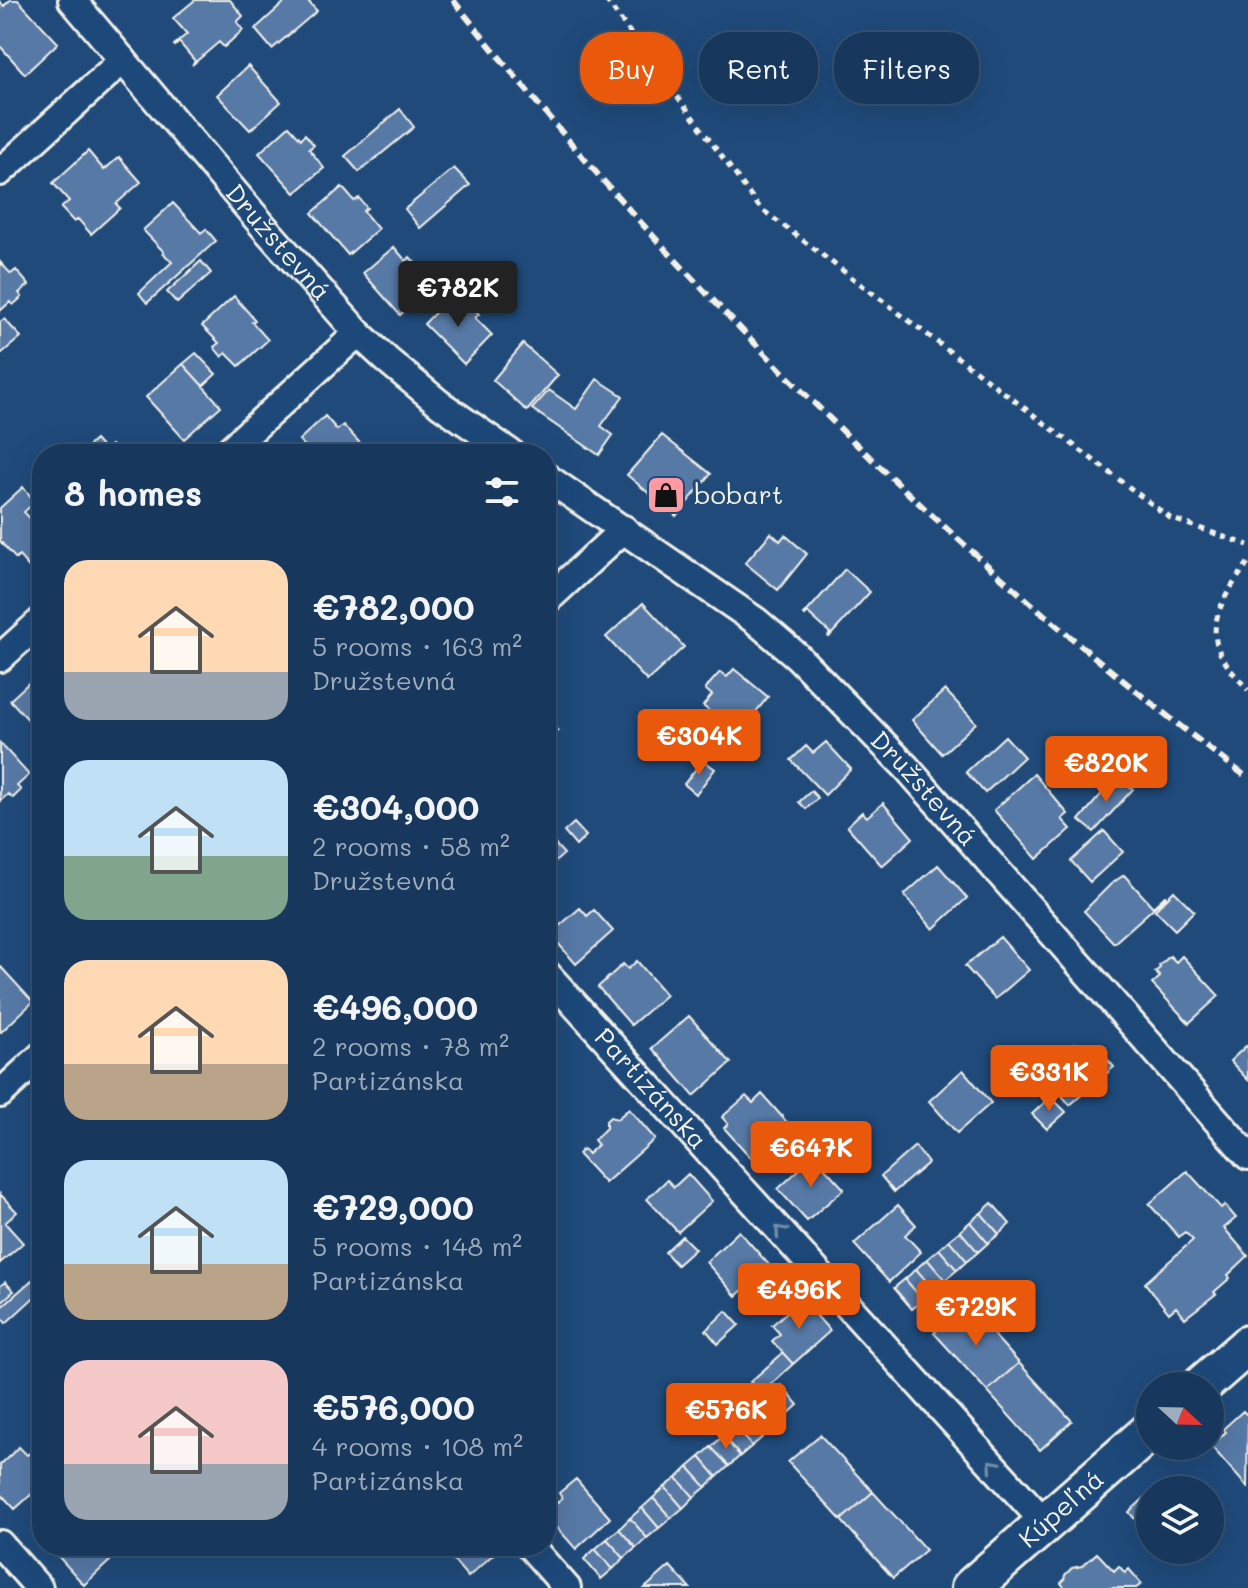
<!DOCTYPE html>
<html lang="en">
<head>
<meta charset="utf-8">
<style>
	:root { --surface:#17385c; --page:#244365; --text:#f1f3f6; --muted:#9eacbb; --line:#365272; --accent:#ea580c }
	body { margin:0; font-family:Mali,sans-serif; background:var(--page); color:var(--text); height:100vh; display:flex; flex-direction:column; font-size:30px; white-space:nowrap }
	* { box-sizing:border-box; margin:0 }
	p { font-size:26px; color:var(--muted) }
	.icon { flex:none; width:44px; height:44px; fill:none; stroke:currentColor; stroke-width:2; stroke-linecap:round; stroke-linejoin:round }
	.map { position:relative; flex:1; overflow:hidden }
	.panel { position:absolute; left:32px; top:444px; width:524px; height:1112px; display:flex; flex-direction:column; background:var(--surface); border-radius:32px; box-shadow:0 8px 32px #0002,0 0 0 2px var(--line) }
	.panel>* { flex:none }
	.hud { position:absolute; left:580px; top:32px; width:548px; height:72px; display:flex; gap:16px }
	.needle { width:52px; rotate:112deg }
	.fabs { position:absolute; left:1136px; top:1372px; display:grid; gap:16px }
	.fabs a { display:grid; place-items:center; width:88px; height:88px; border-radius:50%; background:var(--surface); box-shadow:0 8px 32px #0002,0 0 0 2px var(--line); font-size:40px }
	.price { position:absolute; translate:-50% -68px; padding:0 18px; border-radius:8px; background:var(--accent); color:#fff; font-size:26px; line-height:52px; filter:drop-shadow(0 2px 4px #0008) }
	.price::after { content:''; position:absolute; left:50%; top:48px; width:24px; height:18px; margin-left:-12px; background:inherit; clip-path:polygon(0 0,100% 0,50% 100%) }
	.price.selected { background:#222; color:#fff }
	ul { padding:0; list-style:none }
	li { display:flex; align-items:center; gap:24px; height:200px; padding:0 32px }
	li span { display:grid; place-items:center; flex:none; width:224px; height:160px; border-radius:24px; color:#555 }
	li>.icon { margin-inline-start:auto }
	span .icon { width:96px; height:96px; fill:#fffc; stroke-width:1 }
	li b { font-size:34px }
	h2 { display:flex; justify-content:space-between; align-items:center; height:96px; padding:0 32px; font-size:34px }
	.chip { padding:0 28px; border-radius:32px; background:var(--surface); box-shadow:0 8px 32px #0002,0 0 0 2px var(--line); font-size:28px; line-height:72px }
	.chip.selected { background:var(--accent); color:#fff }
	.map>svg:first-child { display:block }
</style>
</head>
<body>
<div class="map">
<svg width="1248" height="1588" viewBox="0 0 1248 1588">
	<rect width="100%" height="100%" fill="#1f4a7a"/>
	<filter id="ink" filterUnits="userSpaceOnUse"><feTurbulence type="fractalNoise" baseFrequency=".0125" numOctaves="2"/><feDisplacementMap in="SourceGraphic" scale="16" xChannelSelector="R" yChannelSelector="G"/><feConvolveMatrix kernelMatrix="1 2 1 2 8 2 1 2 1" color-interpolation-filters="sRGB"/></filter>
	<g filter="url(#ink)">
		<path fill="#5779a6" stroke="#f4f1e8" stroke-width="2" d="M10,0H18L58,43L25,74L0,46V2L4,6Z
			M195,0H230L243,16L237,22L243,30L224,47L219,42L192,65L195,61L179,42L175,46L174,45L187,34L173,18Z
			M287,0H307L317,11L272,49L255,29Z
			M248,66L281,102L250,130L217,95Z
			M400,109L414,127L359,172L345,156Z
			M289,126L301,139L305,134L314,145L309,149L324,168L295,193L259,153Z
			M88,151L104,170L119,157L141,182L116,204L120,208L91,234L78,219L74,222L61,208L69,201L53,183Z
			M454,168L470,185L420,228L405,209Z
			M342,187L354,201L359,198L367,208L363,211L378,229L348,255L312,213Z
			M173,203L201,233L206,229L216,241L147,303L139,293L172,262L163,253L164,252L143,230Z
			M394,247L406,261L410,257L419,267L414,271L430,288L400,315L363,273Z
			M201,261L211,273L177,303L167,292Z
			M0,262L11,274L16,270L29,285L19,293L22,297L13,305L10,302L0,311Z
			M452,295L465,308L469,304L479,314L475,318L492,335L464,364L424,324Z
			M234,296L255,320L252,322L268,340L239,366L226,353L222,357L214,347L219,343L202,326Z
			M4,319L21,337L2,353L0,351V322Z
			M523,344L558,375L527,411L493,380Z
			M196,353L216,374L203,386L183,364Z
			M183,364L221,406L184,439L146,397Z
			M597,379L623,396L601,426L613,435L599,455L532,409L549,390L576,409Z
			M325,416L337,430L343,425L360,443L348,454H312L299,440Z
			M662,435L711,474L676,516L627,475Z
			M95,440L105,451L111,445L120,454H79Z
			M23,487L35,502L24,512L41,530L42,529V567L35,574L19,556L16,559L0,541V508Z
			M771,533L780,541L785,535L807,554L778,590L745,563Z
			M845,569L870,592L829,637L828,636L830,633L808,613L805,616L804,615Z
			M643,603L684,647L647,681L606,637Z
			M734,669L768,697L738,734L703,706L712,695L705,689L720,672L727,677Z
			M34,678L38,683L42,679V720L35,727L10,700Z
			M945,690L976,723L942,754L912,720Z
			M546,717L558,731L546,743Z
			M1005,736L1024,757L985,793L966,772Z
			M826,742L851,769L825,795L791,760L806,746L813,753Z
			M0,743L29,775L17,786L21,790L13,798L8,794L0,801Z
			M703,760L715,769L696,794L684,784Z
			M1034,774L1068,814L1062,819L1071,829L1037,859L994,810Z
			M1117,776L1133,789L1094,832L1079,820Z
			M811,791L818,798L806,809L799,802Z
			M883,803L913,838L882,866L847,826L862,812L867,817Z
			M574,823L586,836L576,846L564,832Z
			M1104,831L1123,852L1090,882L1071,861Z
			M546,834L564,854L546,870Z
			M938,865L967,898L933,929L904,895Z
			M1124,875L1153,907L1165,896L1166,897L1114,943L1084,911L1111,884Z
			M1174,891L1194,911L1175,930L1155,910Z
			M42,905V931L29,917Z
			M580,908L587,916L594,910L613,931L576,964L550,934Z
			M1000,937L1029,970L995,999L965,966Z
			M1170,956L1176,962L1182,956L1219,996L1189,1023L1152,984L1160,977L1155,972L1160,968L1159,966Z
			M637,961L666,995L631,1025L598,987L623,964L628,969Z
			M0,966L33,1002L1,1032L0,1031Z
			M689,1016L731,1063L694,1096L652,1048Z
			M1075,1043L1083,1051L1093,1043L1114,1067L1070,1105L1042,1073Z
			M1246,1046L1248,1048V1080L1230,1061Z
			M963,1070L991,1103L957,1133L929,1101Z
			M762,1094L792,1128L755,1162L724,1128L728,1124L722,1117L746,1096L753,1103Z
			M1051,1097L1066,1112L1047,1129L1032,1114Z
			M629,1109L655,1139L605,1183L578,1154L583,1149L588,1154L598,1145L594,1140L606,1128V1121L610,1117L617,1119Z
			M915,1146L928,1163L894,1192L881,1176Z
			M814,1156L844,1189L807,1221L778,1189Z
			M1187,1171L1221,1208L1225,1205L1236,1218L1224,1228L1248,1256L1228,1275L1230,1278L1214,1292L1216,1294L1185,1318L1176,1307L1169,1313L1145,1283L1193,1240L1185,1232L1179,1237L1149,1204Z
			M688,1174L712,1201L678,1232L647,1199L667,1180L674,1187Z
			M0,1194L17,1212L5,1223L23,1243L0,1263Z
			M992,1203L1010,1224L999,1234L981,1213Z
			M898,1205L916,1225L905,1235L921,1252L889,1282L854,1244Z
			M981,1213L999,1234L988,1243L970,1222Z
			M970,1222L988,1243L978,1252L960,1231Z
			M739,1231L770,1266L736,1296L706,1262Z
			M960,1231L978,1252L967,1261L949,1240Z
			M682,1236L695,1249L677,1265L665,1252Z
			M949,1240L967,1261L957,1270L939,1249Z
			M939,1249L957,1270L945,1280L927,1259Z
			M927,1259L945,1280L934,1290L916,1269Z
			M916,1269L934,1290L923,1300L905,1279Z
			M905,1279L923,1300L912,1309L894,1288Z
			M32,1280L41,1291L6,1323L0,1316V1308Z
			M5,1282L14,1291L0,1303V1286Z
			M802,1299L830,1331L793,1364L772,1341L780,1334L772,1325Z
			M966,1304L1019,1363L987,1391L934,1333Z
			M726,1311L739,1325L718,1344L706,1330Z
			M783,1353L793,1364L755,1399L747,1390L754,1385L750,1382Z
			M1019,1363L1072,1421L1040,1450L987,1391Z
			M781,1385L798,1405L787,1415L770,1395Z
			M770,1395L787,1415L775,1426L758,1406Z
			M758,1406L775,1426L764,1436L746,1416Z
			M1243,1411L1246,1414L1248,1413L1247,1487L1211,1446L1226,1432L1223,1429Z
			M746,1416L764,1436L752,1446L735,1426Z
			M735,1426L752,1446L740,1456L723,1436Z
			M820,1435L873,1492L841,1520L788,1462Z
			M723,1436L740,1456L729,1466L711,1447Z
			M19,1447L27,1455L31,1452L36,1457L39,1454L42,1458V1467L39,1469L42,1472V1485L15,1509L0,1493V1465Z
			M711,1447L729,1466L717,1477L700,1457Z
			M700,1457L717,1477L706,1487L688,1467Z
			M688,1467L706,1487L694,1497L677,1478Z
			M677,1478L694,1497L683,1508L665,1487Z
			M576,1479L610,1518L576,1549L546,1515V1513L562,1498L559,1493Z
			M665,1487L683,1508L671,1518L653,1498Z
			M873,1492L926,1550L893,1578L841,1520Z
			M1150,1493V1525L1144,1530L1129,1512Z
			M653,1498L671,1518L659,1528L642,1508Z
			M642,1508L659,1528L647,1538L630,1518Z
			M630,1518L647,1538L636,1548L619,1529Z
			M619,1529L636,1548L624,1558L607,1539Z
			M607,1539L624,1558L613,1569L595,1549Z
			M49,1546H126L84,1585Z
			M441,1546H491L496,1552L468,1577Z
			M595,1549L613,1569L601,1579L584,1559Z
			M1097,1553L1114,1571L1119,1566L1125,1573L1129,1569L1142,1584L1136,1588H1065L1061,1583L1064,1580L1065,1575L1072,1568L1082,1566Z
			M670,1566L690,1588H645Z"/>
		<g fill="none" stroke-linecap="round" stroke-linejoin="round">
			<g stroke="#f4f1e8" stroke-width="32">
				<g id="street">
					<path id="s1" d="M72,0L264,227L358,333L387,360L440,404L512,454"/>
					<path d="M0,172L123,60"/>
					<path d="M225,454L358,333"/>
					<path id="s2" d="M546,477L756,621L797,656L906,767L1248,1156"/>
					<path d="M546,601L624,529"/>
					<path d="M0,658L42,620"/>
					<path id="s3" d="M546,973L1045,1523"/>
					<path d="M0,1094L42,1055"/>
					<path d="M0,1544L39,1588"/>
					<path d="M530,1546L567,1588"/>
				</g>
			</g>
			<g stroke="#f4f1e8" stroke-width="44">
				<g id="secondary">
					<path d="M1201,1386L1248,1345"/>
					<path id="s4" d="M971,1588L1150,1431"/>
				</g>
			</g>
			<path stroke="#f4f1e8" stroke-width="5" stroke-dasharray="6 6" stroke-linecap="butt" d="M606,0L760,208L1170,518L1248,545
				M1248,563C1228,591 1201,625 1224,660C1230,671 1240,680 1248,690"/>
			<use href="#street" stroke="#1f4a7a" stroke-width="26"/>
			<use href="#secondary" stroke="#1f4a7a" stroke-width="38"/>
			<path stroke="#f4f1e8" stroke-width="6" stroke-dasharray="12 6" stroke-linecap="butt" d="M453,0C501,60 550,119 600,177C796,398 1012,601 1248,778"/>
		</g>
		<defs><path id="oneway-chevron" d="M-2-3.5L2.5 0L-2 3.5" fill="none" stroke-width="1.6" stroke-linecap="round" stroke-linejoin="round" transform="scale(2)"/></defs>
		<g stroke="#748da6">
			<use href="#oneway-chevron" transform="translate(780 1231) rotate(-132)"/>
			<use href="#oneway-chevron" transform="translate(993 1465) rotate(-132)"/>
		</g>
	</g>
	<defs>
		<g id="shop-square" transform="scale(2)"><rect x="-9" y="-9" width="18" height="18" rx="4" fill="#ff9aa2" stroke="#1f4a7a"/><path d="M-5-2.5h2.3a2.7 3.5 0 0 1 5.4 0H5L5.5 6h-11ZM-1.5-2.5h3a1.5 2.3 0 0 0-3 0Z" fill="#111"/></g>
	</defs>
	<g fill-rule="evenodd">
		<use href="#shop-square" x="666" y="495"/>
	</g>
	<g text-anchor="middle" stroke-width="6" stroke-linejoin="round" paint-order="stroke">
		<g font-size="26" fill="#f4f1e8" stroke="#1f4a7a">
			<text dy="9" stroke="none"><textPath href="#s1" startOffset="318">Družstevná</textPath></text>
			<text dy="9" stroke="none"><textPath href="#s2" startOffset="492">Družstevná</textPath></text>
			<text dy="9" stroke="none"><textPath href="#s3" startOffset="156">Partizánska</textPath></text>
			<text dy="9" stroke="none"><textPath href="#s4" startOffset="120">Kúpeľná</textPath></text>
		</g>
		<g font-size="26" fill="#f4f1e8" stroke="#1f4a7a" text-anchor="start">
			<text x="694" y="504">bobart</text>
		</g>
	</g>
</svg>
<div class="fabs">
<a><svg class="needle" viewBox="-14 -14 28 28"><path d="M0-13l5 13h-10z" fill="#e53935"/><path d="M0 13l5-13h-10z" fill="#9eacbb"/></svg></a>
<a><svg class="icon" aria-label="layers" viewBox="0 0 24 24"><path d="M12 4l9 5-9 5-9-5zM3 14l9 5 9-5"/></svg></a>
</div>
<b class="price selected" style="left:458px;top:329px">€782K</b>
<b class="price" style="left:699px;top:777px">€304K</b>
<b class="price" style="left:1106px;top:804px">€820K</b>
<b class="price" style="left:1049px;top:1113px">€331K</b>
<b class="price" style="left:811px;top:1189px">€647K</b>
<b class="price" style="left:799px;top:1331px">€496K</b>
<b class="price" style="left:976px;top:1348px">€729K</b>
<b class="price" style="left:726px;top:1451px">€576K</b>
<div class="hud">
<a class="chip selected">Buy</a>
<a class="chip">Rent</a>
<a class="chip">Filters</a>
</div>
<section class="panel">
<h2>8 homes<svg class="icon" aria-label="filters" viewBox="0 0 24 24"><path d="M4 7h16M4 17h16"/><circle cx="9" cy="7" r="2"/><circle cx="15" cy="17" r="2"/></svg></h2>
<ul>
<li><span style="background:linear-gradient(#ffd9b3 70%,#9aa5b1 0)"><svg class="icon" aria-label="home" viewBox="0 0 24 24"><path d="M3 11l9-7 9 7M6 9v11h12V9"/></svg></span><div><b>€782,000</b><p>5 rooms · 163 m²</p><p>Družstevná</p></div></li>
<li><span style="background:linear-gradient(#bfe0f5 60%,#7fa58c 0)"><svg class="icon" aria-label="home" viewBox="0 0 24 24"><path d="M3 11l9-7 9 7M6 9v11h12V9"/></svg></span><div><b>€304,000</b><p>2 rooms · 58 m²</p><p>Družstevná</p></div></li>
<li><span style="background:linear-gradient(#ffd9b3 65%,#b9a48a 0)"><svg class="icon" aria-label="home" viewBox="0 0 24 24"><path d="M3 11l9-7 9 7M6 9v11h12V9"/></svg></span><div><b>€496,000</b><p>2 rooms · 78 m²</p><p>Partizánska</p></div></li>
<li><span style="background:linear-gradient(#bfe0f5 65%,#b9a48a 0)"><svg class="icon" aria-label="home" viewBox="0 0 24 24"><path d="M3 11l9-7 9 7M6 9v11h12V9"/></svg></span><div><b>€729,000</b><p>5 rooms · 148 m²</p><p>Partizánska</p></div></li>
<li><span style="background:linear-gradient(#f6c9c9 65%,#9aa5b1 0)"><svg class="icon" aria-label="home" viewBox="0 0 24 24"><path d="M3 11l9-7 9 7M6 9v11h12V9"/></svg></span><div><b>€576,000</b><p>4 rooms · 108 m²</p><p>Partizánska</p></div></li>
</ul>
</section>
</div>
</body>
</html>
